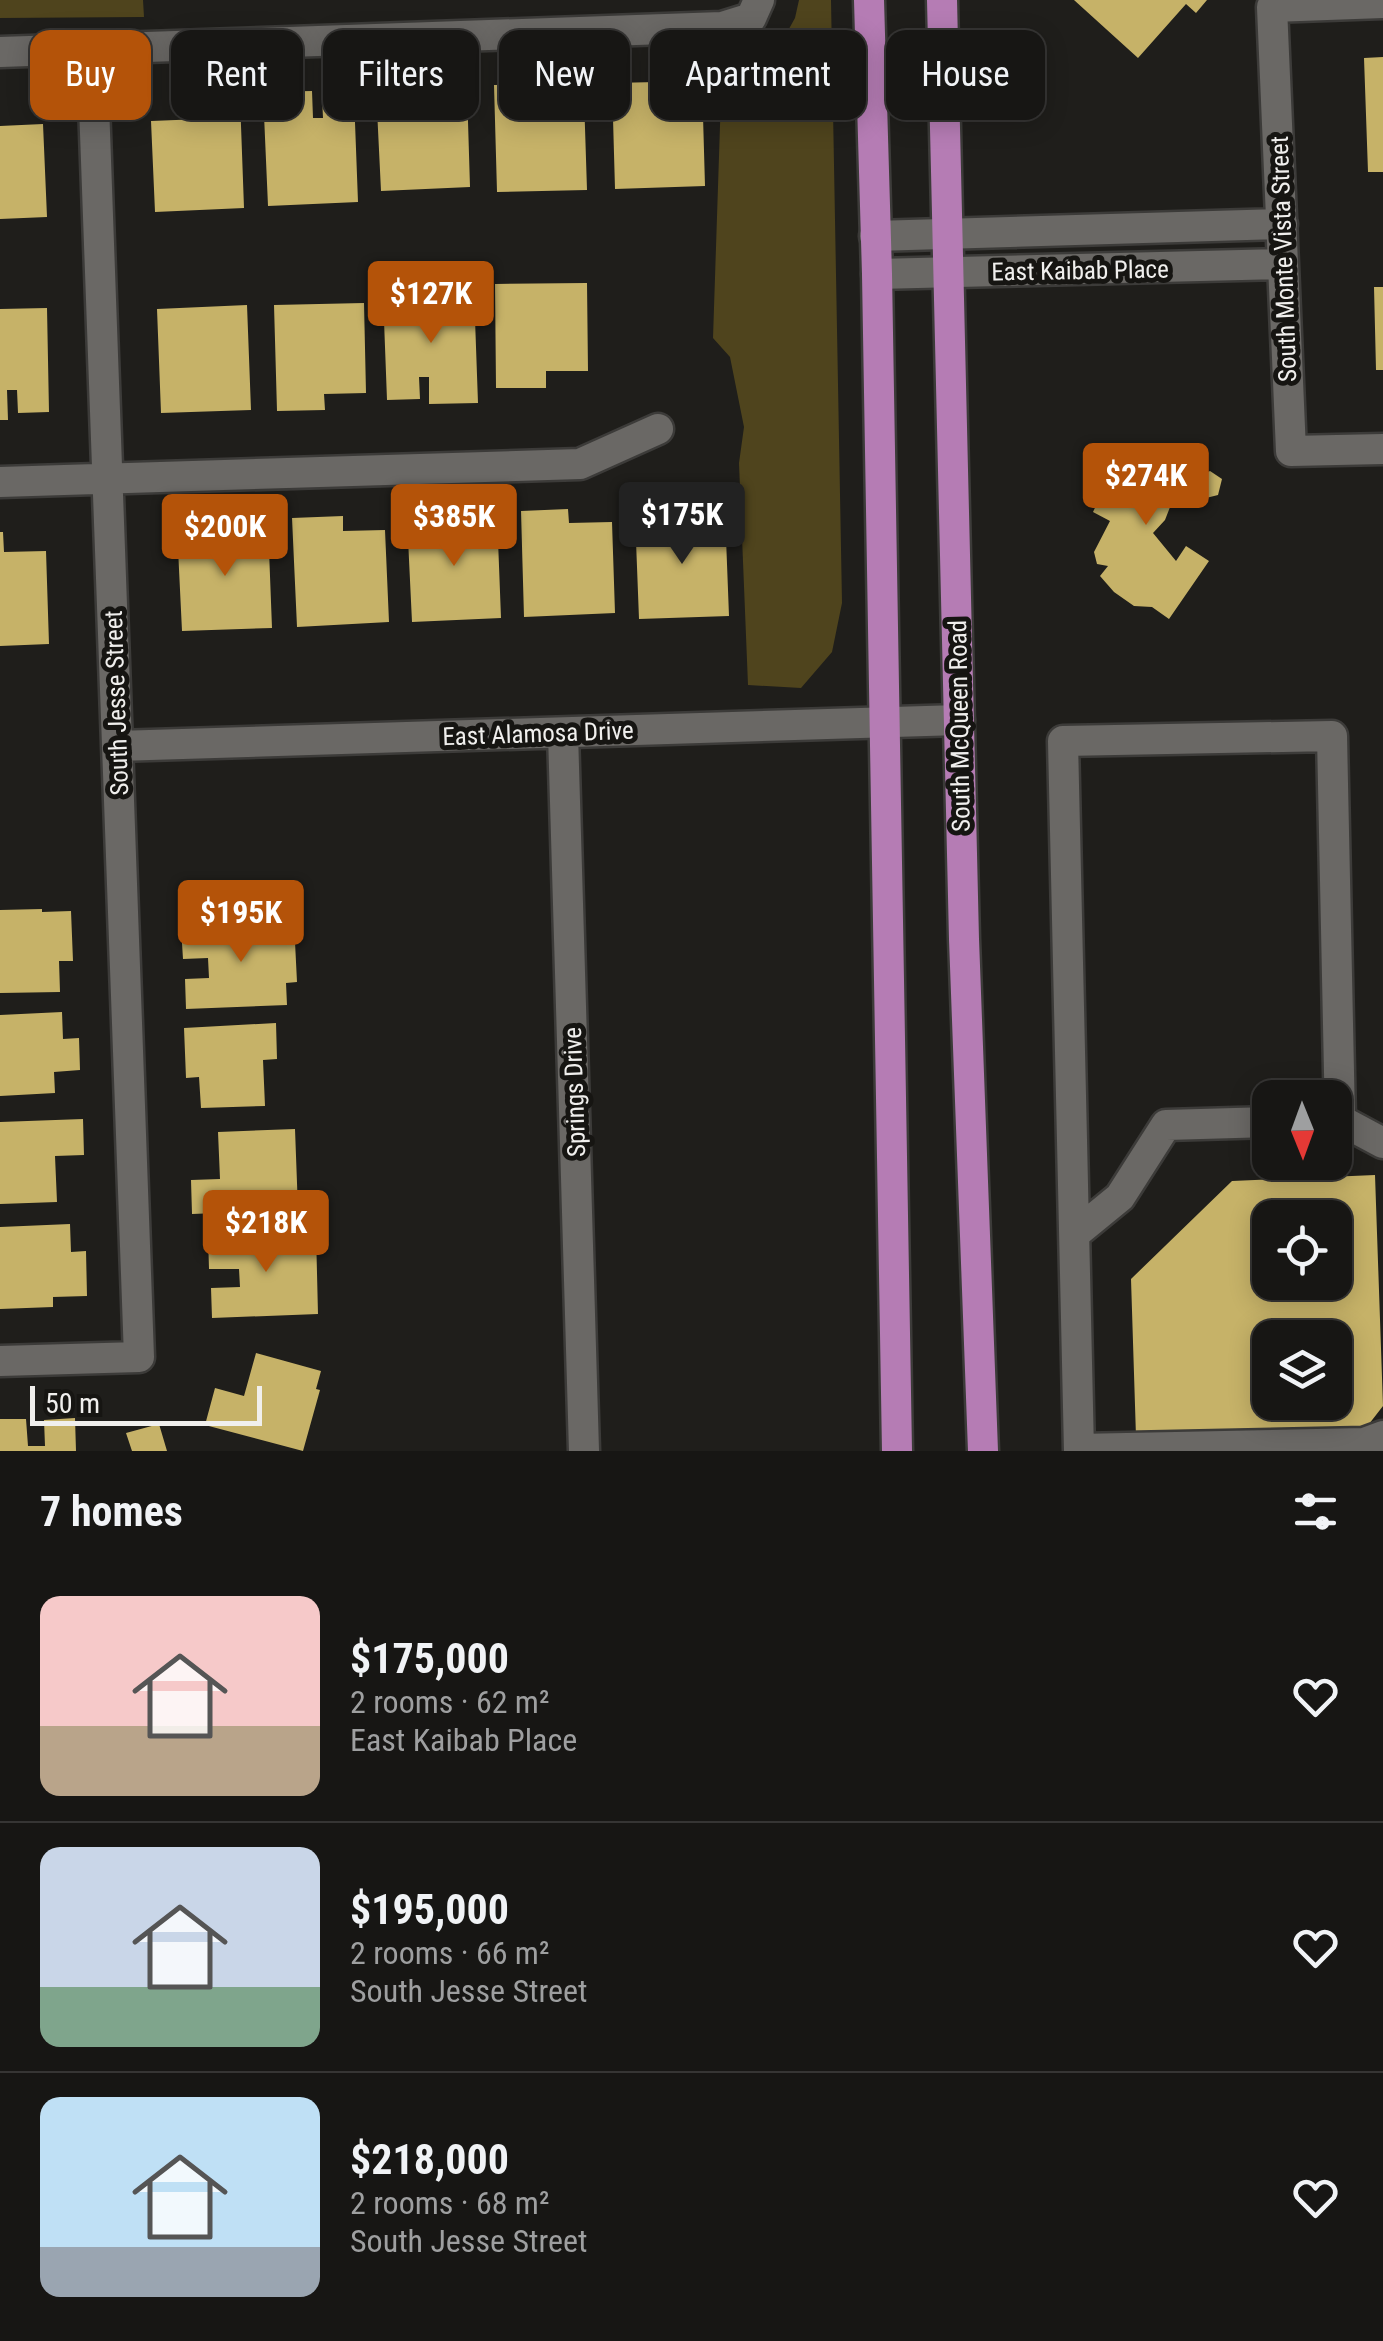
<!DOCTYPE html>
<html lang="en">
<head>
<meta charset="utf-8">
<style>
	:root { --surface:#171614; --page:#201f1d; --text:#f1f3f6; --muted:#9e9fa0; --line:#363534; --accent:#b45309 }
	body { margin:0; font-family:"Roboto Condensed",sans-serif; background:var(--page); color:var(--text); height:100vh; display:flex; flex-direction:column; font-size:38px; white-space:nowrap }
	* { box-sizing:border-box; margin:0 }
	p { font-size:32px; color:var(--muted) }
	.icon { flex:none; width:55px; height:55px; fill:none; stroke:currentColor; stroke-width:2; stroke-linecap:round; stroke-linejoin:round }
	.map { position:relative; height:1451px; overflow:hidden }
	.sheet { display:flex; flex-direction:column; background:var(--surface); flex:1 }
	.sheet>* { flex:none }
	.guide { position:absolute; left:30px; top:30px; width:1325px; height:90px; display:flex; gap:20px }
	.needle { width:65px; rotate:179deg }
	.fabs { position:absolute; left:1252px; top:1080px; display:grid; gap:20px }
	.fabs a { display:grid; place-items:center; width:100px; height:100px; border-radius:20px; background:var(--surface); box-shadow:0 5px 25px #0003,0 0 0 2px var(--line); font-size:50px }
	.scale { position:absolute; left:30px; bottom:25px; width:232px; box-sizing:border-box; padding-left:10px; border:5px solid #f0efed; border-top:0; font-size:28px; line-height:35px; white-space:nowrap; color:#f0efed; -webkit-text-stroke:8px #161512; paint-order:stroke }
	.price { position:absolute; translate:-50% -85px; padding:0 22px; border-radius:10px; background:var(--accent); color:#fff; font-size:32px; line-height:65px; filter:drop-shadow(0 2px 5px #0008) }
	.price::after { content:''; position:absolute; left:50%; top:60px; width:30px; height:22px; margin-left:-15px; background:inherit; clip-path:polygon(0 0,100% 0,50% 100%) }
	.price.current { background:#222; color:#fff }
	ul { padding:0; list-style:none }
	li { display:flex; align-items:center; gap:30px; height:250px; padding:0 40px }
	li+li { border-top:2px solid var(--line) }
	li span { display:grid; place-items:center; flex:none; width:280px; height:200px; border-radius:20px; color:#555 }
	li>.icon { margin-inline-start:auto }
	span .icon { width:120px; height:120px; fill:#fffc; stroke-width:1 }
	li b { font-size:42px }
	h2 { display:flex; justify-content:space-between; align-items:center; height:120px; padding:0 40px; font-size:42px }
	.pill { padding:0 35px; border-radius:20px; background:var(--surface); box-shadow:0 5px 25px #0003,0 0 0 2px var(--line); font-size:35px; line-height:90px }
	.pill.current { background:var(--accent); color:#fff }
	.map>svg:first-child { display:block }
</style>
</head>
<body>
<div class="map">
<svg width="1383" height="1451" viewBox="0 0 1383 1451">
	<rect width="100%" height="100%" fill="#1f1e1b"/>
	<path fill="#4f441d" d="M0,0H143L144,17L0,18Z
		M799,0H831L842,603L832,652L801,688L748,685L739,463L744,427L730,357L713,338L722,65L780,45L795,18Z"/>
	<path fill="#c6b268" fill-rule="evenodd" d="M1074,0H1207L1196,13L1186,4L1138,58Z
		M1383,57V172H1368L1364,58Z
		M702,81L705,186L615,189L612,83Z
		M541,84V98L584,97L587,190L497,192L494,85Z
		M467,89L470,187L381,191L377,109L422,107L421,91Z
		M312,91L313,118H323L322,97L354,96L358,202L268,206L263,92Z
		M240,98L244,208L155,212L151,121L201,119L200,99Z
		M43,124L47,217L0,219V126Z
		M587,283L588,371H546V388H496L495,284Z
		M1374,287H1383V370H1376Z
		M474,291L478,403L429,404V377H419L420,399L387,400L383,294Z
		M364,303L366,393L324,394L325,410L277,411L274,305Z
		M247,305L251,410L161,413L157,309Z
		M47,308L49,412L18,413L17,390H7L8,420H0V309Z
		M1114,443L1130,451L1134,443L1168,456L1164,462L1199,476L1210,471L1222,479L1218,495L1206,498L1187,486L1179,505L1172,502L1165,520L1153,533L1176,561L1186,546L1209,561L1169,619L1152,607L1134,606L1114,592L1100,576L1108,566L1097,564L1094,552L1110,521L1093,512L1107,482L1099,478Z
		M568,509L569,523L612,522L615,613L524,617L521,511Z
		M725,512L729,616L639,619L635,515L682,513L683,535H694L693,513Z
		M497,514L501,618L412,622L407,518L440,517L441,538H451L450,516Z
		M343,516V531L385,530L389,622L297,627L292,518Z
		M268,524L272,628L182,631L177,528L209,527L210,549L222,548L221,526Z
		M0,532H3L4,552L46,551L49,644L0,646Z
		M42,909V912L71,911L73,961H59L60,992L0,993V910Z
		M294,922L297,982L286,983L287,1005L186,1009L185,979L209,978L208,958L183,959L181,927Z
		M62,1012L63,1039L79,1038L80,1070L54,1072L55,1093L0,1096V1015Z
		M276,1023L277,1059L263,1060L265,1106L201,1108L199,1077L186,1078L184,1028Z
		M83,1119L84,1155L55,1156L57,1202L0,1204V1122Z
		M295,1129L298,1210L192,1214L191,1180L220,1179L218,1132Z
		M1375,1175L1383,1406L1362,1433L1136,1437L1131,1279L1232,1181ZM1270,1218H1335V1282H1270ZM1270,1338H1335V1402H1270Z
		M70,1224L71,1252L86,1251L87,1296L53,1297V1307L0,1309V1227Z
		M316,1232L318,1314L212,1318L211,1288L240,1287L239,1269H209L208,1236Z
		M256,1353L321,1371L316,1389L320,1390L303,1451L205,1425L215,1388L244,1396Z
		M75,1418L76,1451H0V1419H26L28,1446H45L44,1420Z
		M159,1424L167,1451H132L126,1433Z"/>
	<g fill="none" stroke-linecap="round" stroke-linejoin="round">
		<g stroke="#3c3b39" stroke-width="35">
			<path id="minor" d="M1383,3L1272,7L1291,451L1383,449
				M0,52L722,27L751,18L759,0
				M875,236L1282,224
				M877,274L1283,264
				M0,482L580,464L658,429
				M563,733L584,1451
				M117,746L959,720
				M1076,1233L1120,1197L1166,1125L1270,1122
				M0,1361L139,1357L92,49
				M1079,1449L1364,1443L1383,1436
				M1079,1451L1063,741L1332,736L1340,1120L1383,1143"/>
		</g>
		<g stroke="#3c3b39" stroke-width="35">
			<path id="major" d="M869,0L877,274L897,1451
				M942,0L964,939L983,1451"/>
		</g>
		<use href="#minor" stroke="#6a6865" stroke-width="30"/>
		<use href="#major" stroke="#b57cb4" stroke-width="30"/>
	</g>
	<g text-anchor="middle" stroke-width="10" stroke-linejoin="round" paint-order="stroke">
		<g font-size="25" fill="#f0efed" stroke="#161512">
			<text transform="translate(1283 259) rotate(-92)" y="9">South Monte Vista Street</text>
			<text transform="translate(1080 270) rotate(-1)" y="9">East Kaibab Place</text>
			<text transform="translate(116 703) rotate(-92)" y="9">South Jesse Street</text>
			<text transform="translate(959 726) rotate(-91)" y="9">South McQueen Road</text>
			<text transform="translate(538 733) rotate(-2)" y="9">East Alamosa Drive</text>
			<text transform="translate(574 1092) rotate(-92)" y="9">Springs Drive</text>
		</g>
	</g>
</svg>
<div class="fabs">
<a><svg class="needle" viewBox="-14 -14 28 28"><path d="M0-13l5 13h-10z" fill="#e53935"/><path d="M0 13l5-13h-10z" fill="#9e9fa0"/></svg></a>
<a><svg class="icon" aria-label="locate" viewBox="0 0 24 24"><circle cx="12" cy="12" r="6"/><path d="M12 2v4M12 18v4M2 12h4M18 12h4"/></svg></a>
<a><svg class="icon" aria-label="layers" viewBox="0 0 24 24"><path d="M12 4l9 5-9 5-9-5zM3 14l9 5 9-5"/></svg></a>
</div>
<div class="scale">50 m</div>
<b class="price" style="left:431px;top:346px">$127K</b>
<b class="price" style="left:1146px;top:528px">$274K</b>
<b class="price current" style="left:682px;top:567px">$175K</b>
<b class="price" style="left:454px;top:569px">$385K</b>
<b class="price" style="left:225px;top:579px">$200K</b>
<b class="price" style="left:241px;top:965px">$195K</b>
<b class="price" style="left:266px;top:1275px">$218K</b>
<div class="guide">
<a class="pill current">Buy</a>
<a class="pill">Rent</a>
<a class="pill">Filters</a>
<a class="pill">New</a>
<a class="pill">Apartment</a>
<a class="pill">House</a>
</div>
</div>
<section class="sheet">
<h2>7 homes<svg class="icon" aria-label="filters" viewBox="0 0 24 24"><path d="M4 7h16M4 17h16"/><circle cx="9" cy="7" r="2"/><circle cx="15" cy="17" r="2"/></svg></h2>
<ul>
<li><span style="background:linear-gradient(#f6c9c9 65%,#b9a48a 0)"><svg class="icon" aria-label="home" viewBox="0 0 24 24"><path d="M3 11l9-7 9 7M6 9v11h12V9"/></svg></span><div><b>$175,000</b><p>2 rooms · 62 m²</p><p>East Kaibab Place</p></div><svg class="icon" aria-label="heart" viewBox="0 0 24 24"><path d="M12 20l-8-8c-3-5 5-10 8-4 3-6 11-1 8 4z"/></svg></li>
<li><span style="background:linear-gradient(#c9d6e8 70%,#7fa58c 0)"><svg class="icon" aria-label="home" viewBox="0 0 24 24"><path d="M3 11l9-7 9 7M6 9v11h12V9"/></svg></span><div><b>$195,000</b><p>2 rooms · 66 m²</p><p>South Jesse Street</p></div><svg class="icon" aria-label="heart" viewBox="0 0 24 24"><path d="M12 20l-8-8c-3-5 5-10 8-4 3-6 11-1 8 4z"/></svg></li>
<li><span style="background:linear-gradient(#bfe0f5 75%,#9aa5b1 0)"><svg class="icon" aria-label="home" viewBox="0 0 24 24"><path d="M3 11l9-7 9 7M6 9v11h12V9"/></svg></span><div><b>$218,000</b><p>2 rooms · 68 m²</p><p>South Jesse Street</p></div><svg class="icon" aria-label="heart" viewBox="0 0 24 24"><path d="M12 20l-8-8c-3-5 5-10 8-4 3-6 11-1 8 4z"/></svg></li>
</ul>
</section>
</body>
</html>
